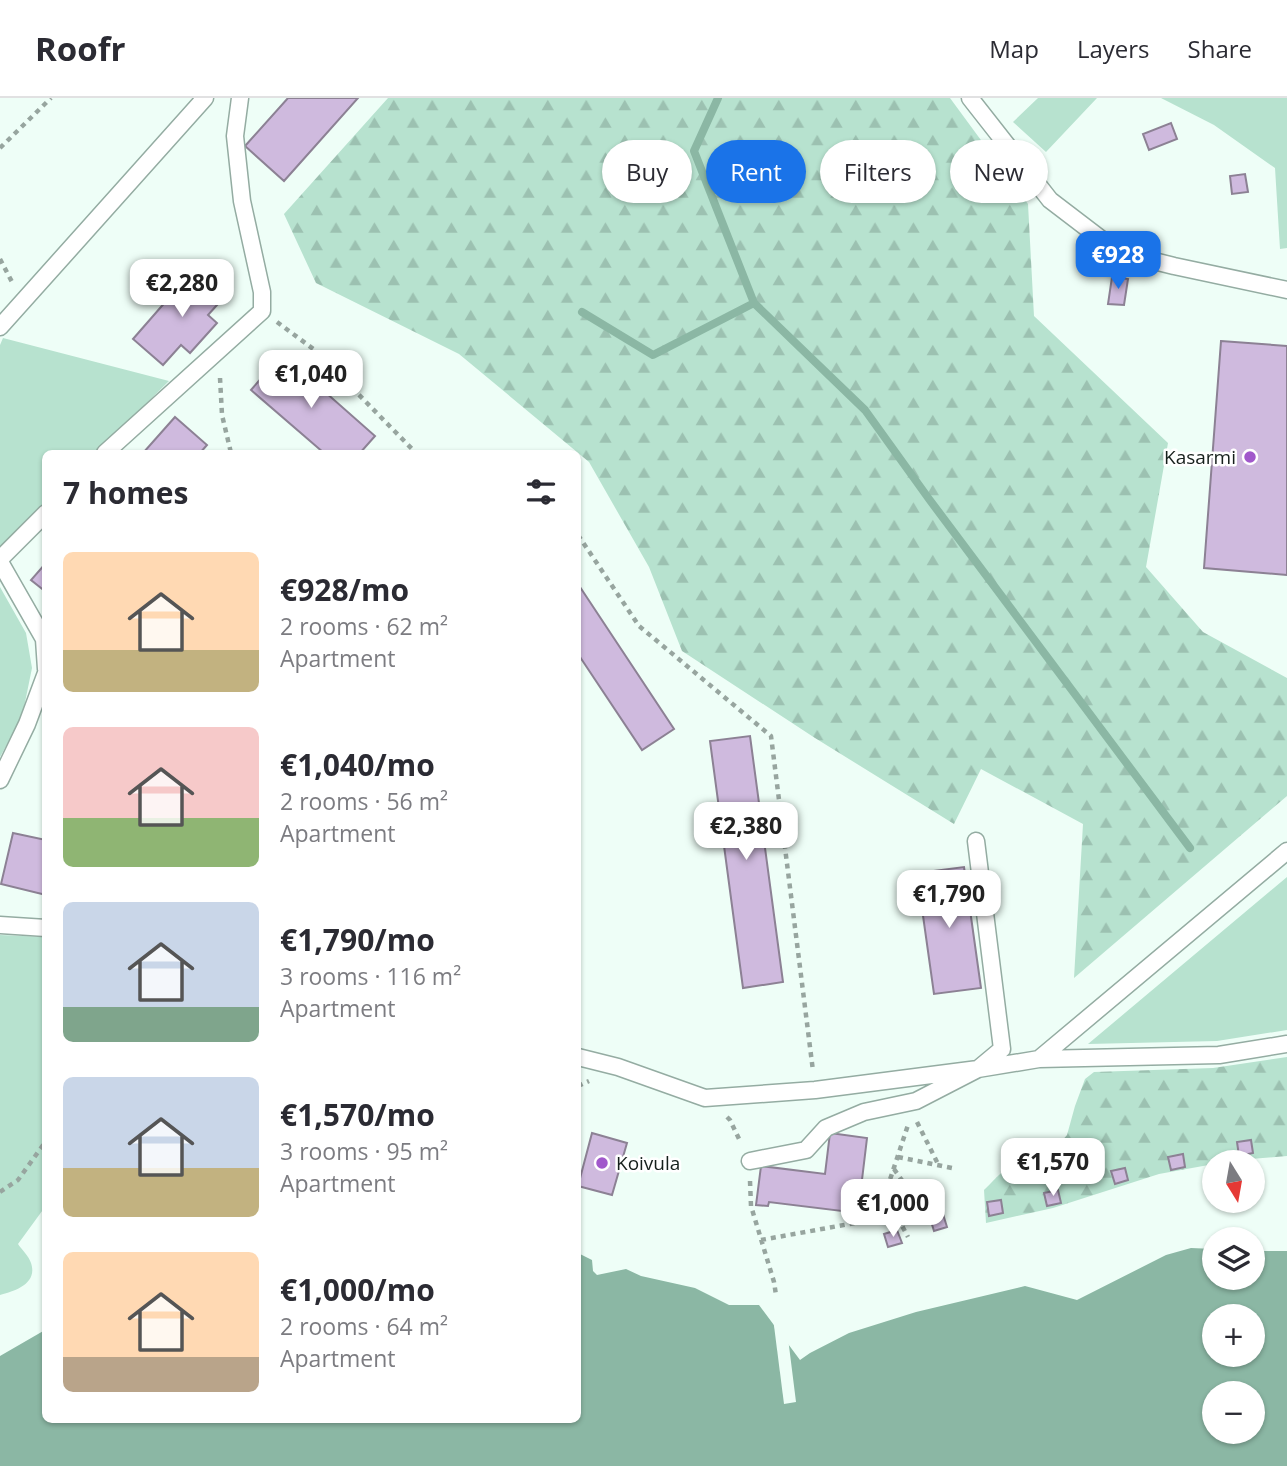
<!DOCTYPE html>
<html lang="en">
<head>
<meta charset="utf-8">
<style>
	:root { --surface:#fff; --page:#f2f2f3; --text:#2b2b33; --muted:#7c7c81; --line:#e1e1e2; --accent:#1a73e8 }
	body { margin:0; font-family:"Open Sans",sans-serif; background:var(--page); color:var(--text); height:100vh; display:flex; flex-direction:column; font-size:26px; white-space:nowrap }
	* { box-sizing:border-box; margin:0 }
	p { font-size:23px; color:var(--muted) }
	.icon { flex:none; width:38px; height:38px; fill:none; stroke:currentColor; stroke-width:2; stroke-linecap:round; stroke-linejoin:round }
	.map { position:relative; flex:1; overflow:hidden }
	.panel { position:absolute; left:42px; top:352px; width:539px; height:973px; display:flex; flex-direction:column; background:var(--surface); border-radius:10px; box-shadow:0 2px 5px #0004 }
	.panel>* { flex:none }
	.banner { position:absolute; left:602px; top:42px; width:579px; height:63px; display:flex; gap:14px }
	.needle { width:46px; rotate:169deg }
	.tools { position:absolute; left:1202px; top:1052px; display:grid; gap:14px }
	.tools a { display:grid; place-items:center; width:63px; height:63px; border-radius:50%; background:var(--surface); box-shadow:0 2px 5px #0004; font-size:35px }
	.price { position:absolute; translate:-50% -60px; padding:0 16px; border-radius:14px; background:#fff; color:#222; font-size:23px; line-height:46px; filter:drop-shadow(0 2px 4px #0008) }
	.price::after { content:''; position:absolute; left:50%; top:42px; width:21px; height:16px; margin-left:-10px; background:inherit; clip-path:polygon(0 0,100% 0,50% 100%) }
	.price.on { background:var(--accent); color:#fff }
	ul { padding:0; list-style:none }
	li { display:flex; align-items:center; gap:21px; height:175px; padding:0 21px }
	li span { display:grid; place-items:center; flex:none; width:196px; height:140px; border-radius:10px; color:#555 }
	li>.icon { margin-inline-start:auto }
	span .icon { width:84px; height:84px; fill:#fffc; stroke-width:1 }
	li b { font-size:30px }
	h2 { display:flex; justify-content:space-between; align-items:center; height:84px; padding:0 21px; font-size:30px }
	.pill { padding:0 24px; border-radius:32px; background:var(--surface); box-shadow:0 2px 5px #0004; font-size:24px; line-height:63px }
	.pill.on { background:var(--accent); color:#fff }
	header { display:flex; align-items:center; gap:42px; box-sizing:border-box; height:98px; padding:0 35px; background:var(--surface); border-bottom:2px solid var(--line) }
	header strong { font-size:33px }
	nav { display:flex; gap:38px; margin-inline-start:auto; font-size:24px }
	.map>svg:first-child { display:block }
</style>
</head>
<body>
<header>
<strong>Roofr</strong>
<nav><a>Map</a><a>Layers</a><a>Share</a></nav>
</header>
<div class="map">
<svg width="1287" height="1368" viewBox="0 0 1287 1368">
	<defs>
		<pattern id="forest-firs" width="22" height="20" patternUnits="userSpaceOnUse" patternTransform="scale(1.75)"><rect width="22" height="20" fill="#b7e2cf"/><path d="M5 1l3.5 6h-7zM16 11l3.5 6h-7z" fill="#9cc1b1"/></pattern>
	</defs>
	<rect width="100%" height="100%" fill="#eefef7"/>
	<path fill="#b7e2cf" d="M1038,0H1097L1046,54L1013,24Z
		M1161,0H1287V150L1280,151L1275,70L1214,27Z
		M3,240L169,283L96,355H46L45,405L0,450V247Z
		M0,489L26,535L32,570L22,619L0,659Z
		M1287,779V932L1217,943L1088,946Z
		M0,837L45,839V1109L18,1146C21,1151 29,1158 31,1165C38,1186 15,1193 0,1197Z"/>
	<path fill="url(#forest-firs)" d="M388,0H950L1028,106L1034,218L1168,345L1146,469L1203,534L1287,580V698L1074,880L1083,726L981,671L954,726L815,640L682,553L649,469L589,364L459,256L316,185L284,116Z
		M1287,959V1058L1214,1064V1066L1159,1076L1053,1110L986,1125L984,1092C1010,1066 1014,1059 1051,1055L1067,1037L1075,1008L1085,981L1094,974L1213,970Z"/>
	<path fill="#8bb7a4" fill-rule="evenodd" d="M1191,1150L1214,1151V1180H1253V1153H1287V1368H0V1258L45,1232L46,1321H578V1155L592,1162L593,1173L597,1177L626,1171L641,1178L695,1190L729,1207H759L800,1262L810,1255L849,1235L916,1214L1025,1188L1077,1202L1166,1157ZM1214,1218H1253V1256H1214ZM1214,1295H1253V1334H1214Z"/>
	<path fill="#eefef7" d="M773,1220L788,1240L796,1304L784,1306Z"/>
	<g fill="none" stroke-linecap="round" stroke-linejoin="round">
		<path stroke="#8bb7a4" stroke-width="8" d="M718,0L694,53L754,205L865,312L929,401L1190,750
			M582,214L653,257L754,205"/>
	</g>
	<path fill="#cfbade" stroke="#8c8194" stroke-width="2" d="M288,0H358L284,83L245,48Z
		M1171,25L1177,41L1149,52L1143,36Z
		M1245,76L1248,94L1232,96L1230,78Z
		M195,170L226,197L208,217L217,225L190,255L181,247L163,267L133,241Z
		M1112,179L1128,181L1124,207L1108,206Z
		M1221,243L1287,248V477L1204,470Z
		M282,256L375,338L360,355H324L251,292Z
		M175,319L207,347L200,355H143Z
		M46,465V494L31,482Z
		M578,486L674,631L642,652L578,556Z
		M750,638L783,884L743,890L710,643Z
		M13,735L46,742V797L1,786Z
		M964,769L981,890L934,896L917,775Z
		M592,1035L627,1045L612,1097L578,1088Z
		M830,1035L867,1040L858,1115L769,1104L768,1108L756,1107L761,1068L825,1076Z
		M1251,1042L1253,1055L1239,1058L1237,1044Z
		M1183,1056L1185,1069L1171,1072L1168,1059Z
		M1125,1070L1128,1082L1115,1086L1111,1073Z
		M1058,1092L1061,1105L1047,1108L1044,1095Z
		M1001,1102L1003,1115L989,1118L987,1104Z
		M943,1116L947,1129L934,1133L930,1120Z
		M897,1132L902,1145L888,1149L884,1136Z"/>
	<g fill="none" stroke-linecap="round" stroke-linejoin="round">
		<g stroke="#94aca2" stroke-width="19">
			<path id="service" d="M970,0L1050,102L1105,144L1134,158L1174,168L1287,192
				M0,229L205,0
				M105,355L262,213V194L242,103L235,38L240,0
				M0,461L46,415
				M0,464L44,541L46,571
				M0,682L27,626L46,575
				M0,827L46,830
				M578,959L618,969L705,1000L815,992L978,971L1039,961L1287,753
				M1039,961L1219,957L1287,946
				M750,1063L806,1052L826,1030L864,1014L916,1003L978,971L1002,951L976,743"/>
		</g>
		<path stroke="#97a59f" stroke-width="4.5" stroke-dasharray="5 5" stroke-linecap="butt" d="M0,50L51,0
			M0,161L12,184
			M277,224L316,253L416,355
			M220,280L222,317L231,355
			M578,437L639,528L771,638L813,973
			M578,988L589,983
			M727,1019L730,1022L741,1045
			M917,1024L938,1066
			M898,1059L952,1070
			M894,1071L913,1098L928,1110
			M750,1083L751,1108L774,1184L776,1197
			M0,1094L18,1082L46,1043
			M882,1107L900,1124L908,1139
			M761,1142L877,1121L909,1024"/>
		<use href="#service" stroke="#fff" stroke-width="16"/>
	</g>
	<g fill="#a158cb" stroke="#fff" stroke-width="2.5">
		<circle cx="1250" cy="359" r="7"/>
		<circle cx="602" cy="1065" r="7"/>
	</g>
	<g text-anchor="middle" stroke-width="5" stroke-linejoin="round" paint-order="stroke">
		<g font-size="19" fill="#151f1b" stroke="#fff" text-anchor="end">
			<text x="1236" y="366">Kasarmi</text>
			<text x="616" y="1072" text-anchor="start">Koivula</text>
		</g>
	</g>
</svg>
<div class="tools">
<a><svg class="needle" viewBox="-14 -14 28 28"><path d="M0-13l5 13h-10z" fill="#e53935"/><path d="M0 13l5-13h-10z" fill="#7c7c81"/></svg></a>
<a><svg class="icon" aria-label="layers" viewBox="0 0 24 24"><path d="M12 4l9 5-9 5-9-5zM3 14l9 5 9-5"/></svg></a>
<a>+</a>
<a>−</a>
</div>
<b class="price on" style="left:1118px;top:193px">€928</b>
<b class="price" style="left:182px;top:221px">€2,280</b>
<b class="price" style="left:311px;top:312px">€1,040</b>
<b class="price" style="left:746px;top:764px">€2,380</b>
<b class="price" style="left:949px;top:832px">€1,790</b>
<b class="price" style="left:1053px;top:1100px">€1,570</b>
<b class="price" style="left:893px;top:1141px">€1,000</b>
<div class="banner">
<a class="pill">Buy</a>
<a class="pill on">Rent</a>
<a class="pill">Filters</a>
<a class="pill">New</a>
</div>
<section class="panel">
<h2>7 homes<svg class="icon" aria-label="filters" viewBox="0 0 24 24"><path d="M4 7h16M4 17h16"/><circle cx="9" cy="7" r="2"/><circle cx="15" cy="17" r="2"/></svg></h2>
<ul>
<li><span style="background:linear-gradient(#ffd9b3 70%,#c2b280 0)"><svg class="icon" aria-label="home" viewBox="0 0 24 24"><path d="M3 11l9-7 9 7M6 9v11h12V9"/></svg></span><div><b>€928/mo</b><p>2 rooms · 62 m²</p><p>Apartment</p></div></li>
<li><span style="background:linear-gradient(#f6c9c9 65%,#8fb573 0)"><svg class="icon" aria-label="home" viewBox="0 0 24 24"><path d="M3 11l9-7 9 7M6 9v11h12V9"/></svg></span><div><b>€1,040/mo</b><p>2 rooms · 56 m²</p><p>Apartment</p></div></li>
<li><span style="background:linear-gradient(#c9d6e8 75%,#7fa58c 0)"><svg class="icon" aria-label="home" viewBox="0 0 24 24"><path d="M3 11l9-7 9 7M6 9v11h12V9"/></svg></span><div><b>€1,790/mo</b><p>3 rooms · 116 m²</p><p>Apartment</p></div></li>
<li><span style="background:linear-gradient(#c9d6e8 65%,#c2b280 0)"><svg class="icon" aria-label="home" viewBox="0 0 24 24"><path d="M3 11l9-7 9 7M6 9v11h12V9"/></svg></span><div><b>€1,570/mo</b><p>3 rooms · 95 m²</p><p>Apartment</p></div></li>
<li><span style="background:linear-gradient(#ffd9b3 75%,#b9a48a 0)"><svg class="icon" aria-label="home" viewBox="0 0 24 24"><path d="M3 11l9-7 9 7M6 9v11h12V9"/></svg></span><div><b>€1,000/mo</b><p>2 rooms · 64 m²</p><p>Apartment</p></div></li>
</ul>
</section>
</div>
</body>
</html>
